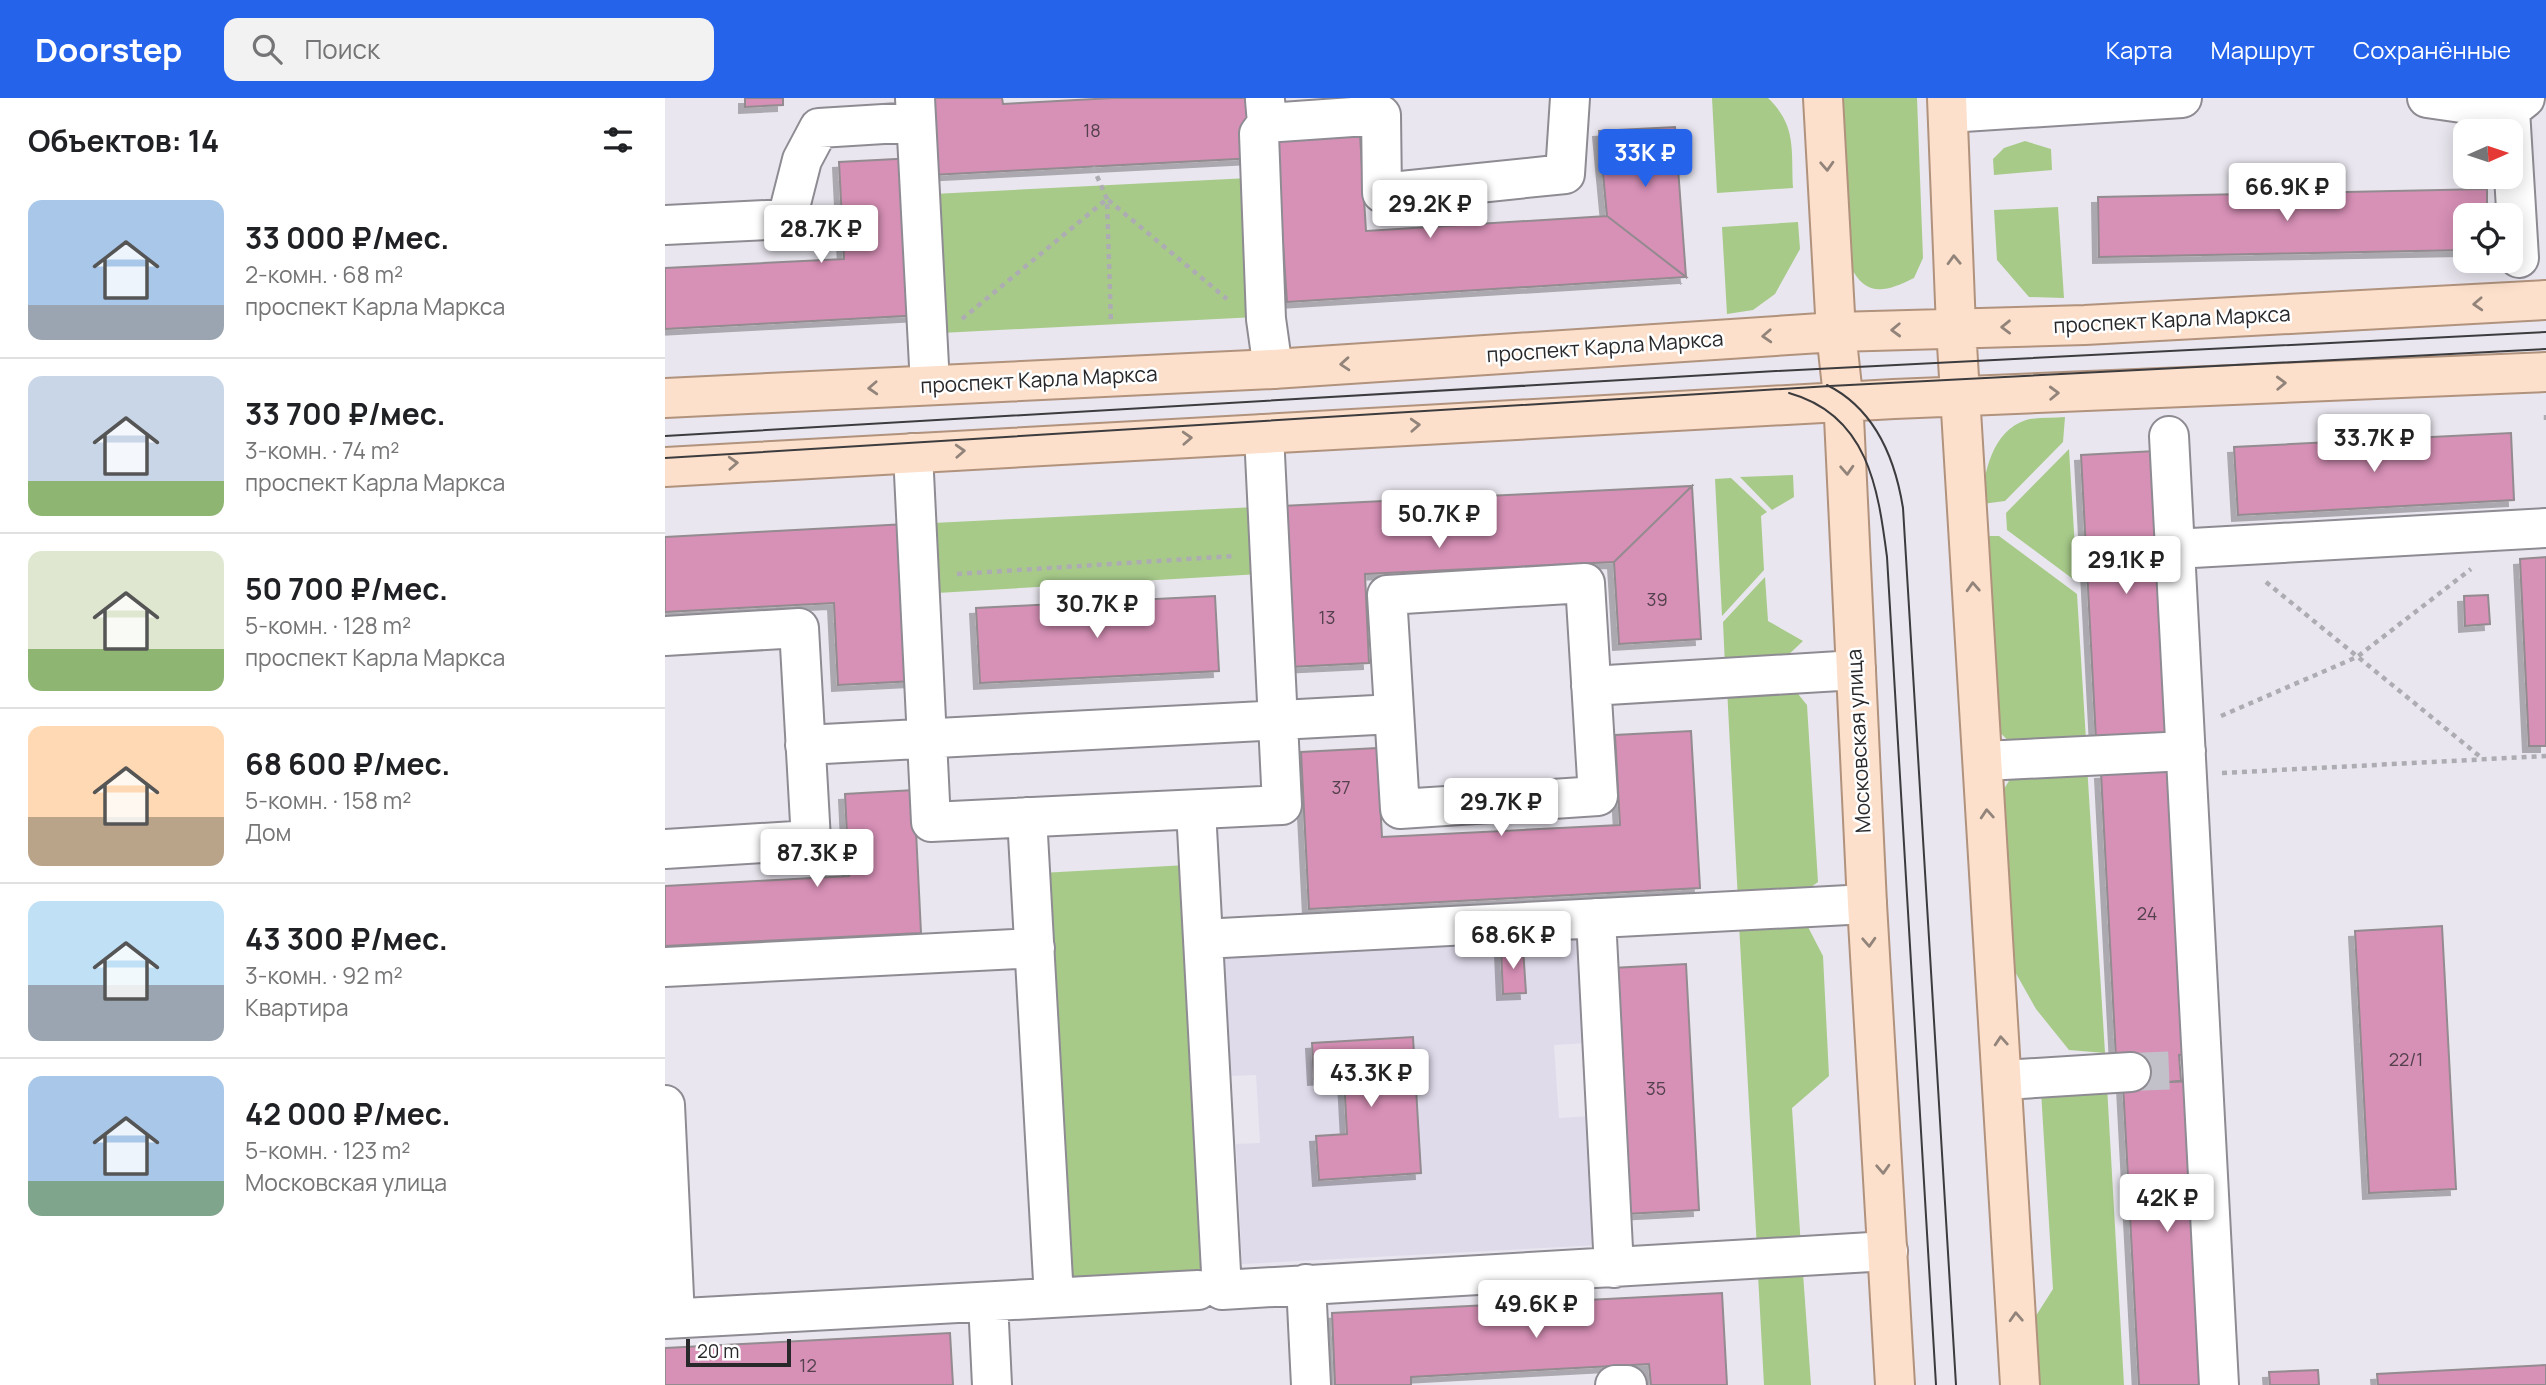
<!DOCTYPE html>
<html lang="ru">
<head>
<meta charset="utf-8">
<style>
	:root { --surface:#fff; --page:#f2f2f2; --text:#202124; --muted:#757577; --line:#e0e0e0; --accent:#2563eb }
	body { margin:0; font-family:Manrope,sans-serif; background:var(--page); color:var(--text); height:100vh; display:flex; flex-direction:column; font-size:26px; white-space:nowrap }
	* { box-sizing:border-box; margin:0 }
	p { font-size:23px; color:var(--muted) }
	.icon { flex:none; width:38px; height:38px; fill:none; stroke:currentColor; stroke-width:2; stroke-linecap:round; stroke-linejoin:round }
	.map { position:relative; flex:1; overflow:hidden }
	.side { display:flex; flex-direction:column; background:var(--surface); width:665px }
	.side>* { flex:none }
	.needle { width:46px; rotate:87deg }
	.tools { position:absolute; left:1788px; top:21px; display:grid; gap:14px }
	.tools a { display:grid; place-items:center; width:70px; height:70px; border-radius:14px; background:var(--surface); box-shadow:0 4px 18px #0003; font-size:35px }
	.scale { position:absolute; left:21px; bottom:18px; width:105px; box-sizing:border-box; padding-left:7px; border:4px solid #28272a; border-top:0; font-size:19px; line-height:24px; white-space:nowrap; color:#28272a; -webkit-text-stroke:5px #fff; paint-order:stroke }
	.price { position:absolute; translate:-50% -60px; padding:0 16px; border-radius:7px; background:#fff; color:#222; font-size:23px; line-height:46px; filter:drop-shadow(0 2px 4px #0008) }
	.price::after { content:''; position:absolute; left:50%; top:42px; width:21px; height:16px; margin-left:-10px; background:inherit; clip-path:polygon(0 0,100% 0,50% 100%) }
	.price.active { background:var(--accent); color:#fff }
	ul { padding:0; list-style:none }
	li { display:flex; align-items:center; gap:21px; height:175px; padding:0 28px }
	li+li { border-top:2px solid var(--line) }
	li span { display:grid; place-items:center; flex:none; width:196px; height:140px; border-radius:14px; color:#555 }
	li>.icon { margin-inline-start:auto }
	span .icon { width:84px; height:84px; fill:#fffc; stroke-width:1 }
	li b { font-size:30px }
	h2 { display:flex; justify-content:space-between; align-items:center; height:84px; padding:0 28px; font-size:30px }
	header { display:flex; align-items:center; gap:42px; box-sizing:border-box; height:98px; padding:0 35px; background:var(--accent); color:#fff }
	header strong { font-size:33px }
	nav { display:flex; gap:38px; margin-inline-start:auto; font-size:24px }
	.search { width:490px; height:63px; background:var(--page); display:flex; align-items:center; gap:18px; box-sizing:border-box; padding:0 24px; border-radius:14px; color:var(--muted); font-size:26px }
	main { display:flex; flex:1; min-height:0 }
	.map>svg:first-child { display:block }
</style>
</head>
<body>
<header>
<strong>Doorstep</strong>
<div class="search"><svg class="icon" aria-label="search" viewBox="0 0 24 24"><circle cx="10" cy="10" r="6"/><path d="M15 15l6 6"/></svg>Поиск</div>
<nav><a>Карта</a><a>Маршрут</a><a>Сохранённые</a></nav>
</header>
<main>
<section class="side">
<h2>Объектов: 14<svg class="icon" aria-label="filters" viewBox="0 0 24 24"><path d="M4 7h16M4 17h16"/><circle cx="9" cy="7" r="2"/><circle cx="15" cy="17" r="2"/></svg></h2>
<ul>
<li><span style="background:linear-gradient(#a9c7e8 75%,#9aa5b1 0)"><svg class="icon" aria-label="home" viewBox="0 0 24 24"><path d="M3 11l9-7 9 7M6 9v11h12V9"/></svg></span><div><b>33 000 ₽/мес.</b><p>2-комн. · 68 m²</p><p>проспект Карла Маркса</p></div></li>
<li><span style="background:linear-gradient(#c9d6e8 75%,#8fb573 0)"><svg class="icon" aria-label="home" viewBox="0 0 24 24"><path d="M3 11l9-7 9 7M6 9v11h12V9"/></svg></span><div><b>33 700 ₽/мес.</b><p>3-комн. · 74 m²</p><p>проспект Карла Маркса</p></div></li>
<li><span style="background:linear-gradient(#dfe7d0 70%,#8fb573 0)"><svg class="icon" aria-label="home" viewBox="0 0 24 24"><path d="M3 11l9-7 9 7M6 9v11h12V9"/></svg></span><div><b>50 700 ₽/мес.</b><p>5-комн. · 128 m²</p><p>проспект Карла Маркса</p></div></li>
<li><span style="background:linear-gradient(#ffd9b3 65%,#b9a48a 0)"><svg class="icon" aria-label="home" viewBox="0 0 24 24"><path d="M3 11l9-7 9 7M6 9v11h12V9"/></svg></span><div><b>68 600 ₽/мес.</b><p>5-комн. · 158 m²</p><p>Дом</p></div></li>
<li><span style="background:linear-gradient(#bfe0f5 60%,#9aa5b1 0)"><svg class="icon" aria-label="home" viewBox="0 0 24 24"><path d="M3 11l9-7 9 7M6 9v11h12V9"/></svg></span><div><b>43 300 ₽/мес.</b><p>3-комн. · 92 m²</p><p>Квартира</p></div></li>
<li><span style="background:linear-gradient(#a9c7e8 75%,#7fa58c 0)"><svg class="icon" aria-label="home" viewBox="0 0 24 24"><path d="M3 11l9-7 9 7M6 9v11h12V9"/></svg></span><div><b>42 000 ₽/мес.</b><p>5-комн. · 123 m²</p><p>Московская улица</p></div></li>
</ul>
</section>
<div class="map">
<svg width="1881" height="1287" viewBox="0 0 1881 1287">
	<defs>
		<filter id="shadow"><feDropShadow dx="-6" dy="6" stdDeviation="0" flood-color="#0004"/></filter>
	</defs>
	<rect width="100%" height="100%" fill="#e9e6ef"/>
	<path fill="#e0dbeb" d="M916,835L922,945L889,947L894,1020L927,1018L934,1147L577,1166L571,1046L595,1045L591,977L564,978L558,854Z"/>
	<path fill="#a7ca89" d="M1047,0H1103C1132,28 1126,52 1128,90L1052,95Z
		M1177,0H1252L1258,160L1249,180C1221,194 1200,200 1185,167Z
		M1360,43L1386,51L1387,72L1329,77L1328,61L1339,50Z
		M584,80L591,219L276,235L268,96Z
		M1393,109L1399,200L1364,199L1332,162L1329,112Z
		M1133,124L1135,151L1110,196L1088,212L1062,216L1057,129Z
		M1400,319L1398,344L1340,403L1317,406C1318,376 1327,333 1361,322C1373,319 1388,320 1400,319Z
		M1404,351L1412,484L1342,432L1341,415Z
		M1128,377L1129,399L1107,412L1075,379Z
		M1066,380L1102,414L1096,418L1099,472L1057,518L1050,381Z
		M591,409L595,476L272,495L268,425Z
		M1318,438H1334L1412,496L1421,642L1347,646L1330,630Z
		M1100,479L1103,523L1138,543L1121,559L1060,568L1058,524Z
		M1125,586L1142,607L1153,784L1142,792L1073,803L1062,590Z
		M1422,667L1440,955L1404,952L1371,911L1344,863L1334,699L1347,678Z
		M522,767L545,1188L400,1196L376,775Z
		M1131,823L1143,829L1158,858L1164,978L1127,1010L1136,1149L1092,1151L1074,826Z
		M1442,988L1459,1287H1370L1367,1224L1388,1191L1376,993Z
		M1138,1175L1146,1287H1099L1093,1177Z"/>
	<path fill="#d790b6" stroke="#938b8f" stroke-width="2" filter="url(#shadow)" d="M80,0H118V7L80,9Z
		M262,0H337L338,6L448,0H588L591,60L266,77Z
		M1010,29L1021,179L942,118L934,33Z
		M695,37L701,133L942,118L1021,179L622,204L611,42Z
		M250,60L258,217L0,231V170L179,161L174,64Z
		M1822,91V117H1801V152L1434,159L1433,99Z
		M1846,335L1849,402L1573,417L1569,349Z
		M1490,353L1505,639L1431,642L1416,357Z
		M1027,388L1036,541L954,546L949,464Z
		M1027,388L949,464L700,476L704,565L624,569L617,408Z
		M241,426L249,583L173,587L169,505L0,514V439Z
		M1881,459V648H1864L1855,461Z
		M1823,497L1825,526L1800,528L1799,498Z
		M550,498L554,573L315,585L311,510Z
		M1026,633L1035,790L644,811L636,654L712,650L717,739L955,727L950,637Z
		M1512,671L1527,956L1514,957L1516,983L1471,986L1451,960L1436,675Z
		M249,692L256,835L0,848V788L184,778L180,696Z
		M1777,828L1791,1091L1704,1095L1690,833Z
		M858,850L861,895L838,896L836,851Z
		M1021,866L1034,1112L960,1116L947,870Z
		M748,939L756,1075L654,1082L651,1038L682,1036L679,979L649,981L647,945Z
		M1530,983L1547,1287H1474L1458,986Z
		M1057,1195L1062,1287H986L984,1266L746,1279V1287H670L667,1215Z
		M285,1235L288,1287H0V1250Z
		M1881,1267V1287H1713L1712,1276Z
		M1653,1272L1654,1287H1605L1604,1274Z"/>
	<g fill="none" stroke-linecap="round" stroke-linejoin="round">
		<path stroke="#c2c0c8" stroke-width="38" stroke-dasharray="38 19" stroke-linecap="butt" d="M1466,974L1515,972"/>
		<g stroke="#8e8b93" stroke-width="42">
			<path id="minor" d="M250,0L265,287
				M1762,0L1845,12L1860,0
				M600,2L602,25L594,36L601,221L608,271
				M1845,12L1854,160
				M1283,15L1517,0
				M602,25L716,17L717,95L900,76L905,0
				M0,127L122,121L137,62L154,30L251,24
				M1504,338L1554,1287
				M248,355L266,724L617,707L599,336
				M1510,451L1881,430
				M920,485L933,698L735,711L722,497Z
				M0,538L134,530L146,742L0,751
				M926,588L1191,572
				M140,647L729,616
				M1319,663L1521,653
				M531,712L557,1192L1223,1153
				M362,719L389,1200
				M931,820L949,1170
				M538,841L1202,806
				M0,869L370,850
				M1339,982L1466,974
				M0,1007L10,1220
				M641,1186L646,1287
				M323,1204L327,1287
				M0,1221L533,1192
				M950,1287H962"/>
		</g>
		<g stroke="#b0927d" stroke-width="42">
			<path id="major" d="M1158,0L1171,234L1178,298L1202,806L1230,1287
				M1282,0L1291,230L1355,1287
				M0,300L608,271L1171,234L1420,227L1881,202
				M0,369L1229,301L1881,274"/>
		</g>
		<path stroke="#aeacb3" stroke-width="4.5" stroke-dasharray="5 5" stroke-linecap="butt" d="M428,69L442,101L446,226
			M297,221L442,101L562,201
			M1881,317V326
			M292,476L569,458
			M1601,484L1818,661
			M1556,618L1692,559L1806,471
			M1557,675L1881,658"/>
		<use href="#minor" stroke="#fff" stroke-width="38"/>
		<use href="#major" stroke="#fce0cb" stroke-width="38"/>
		<path stroke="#3c3b3e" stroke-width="2" d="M1162,287C1210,311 1230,360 1238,410L1291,1287
			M1124,295C1203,317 1213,390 1222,459L1271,1287
			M0,338L1111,273L1881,234
			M0,360L1165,288L1881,251"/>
	</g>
	<defs><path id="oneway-chevron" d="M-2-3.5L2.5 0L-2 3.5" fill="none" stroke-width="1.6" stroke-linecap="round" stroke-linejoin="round" transform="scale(1.75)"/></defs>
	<g stroke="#92847a">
		<use href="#oneway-chevron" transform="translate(1162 68) rotate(87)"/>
		<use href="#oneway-chevron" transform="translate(1289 162) rotate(-92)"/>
		<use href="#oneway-chevron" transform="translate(1813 206) rotate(177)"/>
		<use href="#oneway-chevron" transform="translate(1341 229) rotate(179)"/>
		<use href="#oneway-chevron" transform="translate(1231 232) rotate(178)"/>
		<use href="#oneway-chevron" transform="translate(1102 238) rotate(177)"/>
		<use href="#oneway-chevron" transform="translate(680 266) rotate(176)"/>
		<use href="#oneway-chevron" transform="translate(1616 285) rotate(-2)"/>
		<use href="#oneway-chevron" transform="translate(208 290) rotate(177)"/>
		<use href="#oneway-chevron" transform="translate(1389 295) rotate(-2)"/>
		<use href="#oneway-chevron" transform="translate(750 327) rotate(-3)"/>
		<use href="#oneway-chevron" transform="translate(522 340) rotate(-3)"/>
		<use href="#oneway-chevron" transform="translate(295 353) rotate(-3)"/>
		<use href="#oneway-chevron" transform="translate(68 365) rotate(-3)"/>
		<use href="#oneway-chevron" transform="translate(1182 372) rotate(87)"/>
		<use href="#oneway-chevron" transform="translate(1308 489) rotate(-93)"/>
		<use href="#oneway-chevron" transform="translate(1322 716) rotate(-94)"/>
		<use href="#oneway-chevron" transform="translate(1204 844) rotate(87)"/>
		<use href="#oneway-chevron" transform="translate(1336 943) rotate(-94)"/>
		<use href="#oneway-chevron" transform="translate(1218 1071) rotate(87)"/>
		<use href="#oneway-chevron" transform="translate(1351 1219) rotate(-93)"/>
	</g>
	<g text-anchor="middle" stroke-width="5" stroke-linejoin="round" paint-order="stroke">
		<g font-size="18" fill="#54414d">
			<text x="427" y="39">18</text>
			<text x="992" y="508">39</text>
			<text x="662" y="526">13</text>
			<text x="676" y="696">37</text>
			<text x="1482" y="822">24</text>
			<text x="1741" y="968">22/1</text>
			<text x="991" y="997">35</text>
			<text x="143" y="1274">12</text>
		</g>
		<g font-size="21" fill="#28272a" stroke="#fff">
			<text transform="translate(1507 222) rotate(-3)" y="7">проспект Карла Маркса</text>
			<text transform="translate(940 249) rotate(-4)" y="7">проспект Карла Маркса</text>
			<text transform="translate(374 282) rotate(-3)" y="7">проспект Карла Маркса</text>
			<text transform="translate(1194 643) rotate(-93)" y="7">Московская улица</text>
		</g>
	</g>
</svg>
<div class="tools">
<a><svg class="needle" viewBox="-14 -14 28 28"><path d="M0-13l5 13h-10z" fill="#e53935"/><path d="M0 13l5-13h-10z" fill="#757577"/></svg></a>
<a><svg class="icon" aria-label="locate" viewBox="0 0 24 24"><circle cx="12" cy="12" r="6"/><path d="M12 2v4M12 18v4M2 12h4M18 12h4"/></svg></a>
</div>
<div class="scale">20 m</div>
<b class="price active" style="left:980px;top:91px">33K ₽</b>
<b class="price" style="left:1622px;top:125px">66.9K ₽</b>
<b class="price" style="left:765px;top:142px">29.2K ₽</b>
<b class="price" style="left:156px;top:167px">28.7K ₽</b>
<b class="price" style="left:1709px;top:376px">33.7K ₽</b>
<b class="price" style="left:774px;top:452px">50.7K ₽</b>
<b class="price" style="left:1461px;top:498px">29.1K ₽</b>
<b class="price" style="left:432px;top:542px">30.7K ₽</b>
<b class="price" style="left:836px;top:740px">29.7K ₽</b>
<b class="price" style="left:152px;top:791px">87.3K ₽</b>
<b class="price" style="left:848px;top:873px">68.6K ₽</b>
<b class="price" style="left:706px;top:1011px">43.3K ₽</b>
<b class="price" style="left:1502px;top:1136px">42K ₽</b>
<b class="price" style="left:871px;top:1242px">49.6K ₽</b>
</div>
</main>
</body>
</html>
